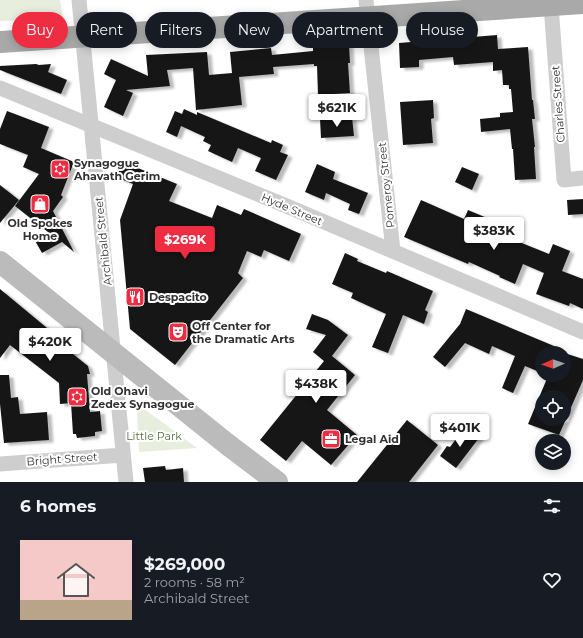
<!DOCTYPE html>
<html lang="en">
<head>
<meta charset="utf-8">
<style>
	:root { --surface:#171b24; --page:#20242c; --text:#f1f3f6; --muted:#9ea1a6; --line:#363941; --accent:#ee2c42 }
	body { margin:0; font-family:Montserrat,sans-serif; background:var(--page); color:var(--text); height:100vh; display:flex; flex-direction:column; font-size:15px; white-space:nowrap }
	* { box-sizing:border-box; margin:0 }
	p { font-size:13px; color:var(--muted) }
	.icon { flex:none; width:22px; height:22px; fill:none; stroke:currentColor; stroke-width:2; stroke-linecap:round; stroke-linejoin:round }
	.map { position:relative; height:482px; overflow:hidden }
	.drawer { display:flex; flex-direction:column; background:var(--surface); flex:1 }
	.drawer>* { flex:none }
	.top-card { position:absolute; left:12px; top:12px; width:559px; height:36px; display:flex; gap:8px }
	.needle { width:26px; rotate:268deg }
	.fabs { position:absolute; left:535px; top:346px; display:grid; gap:8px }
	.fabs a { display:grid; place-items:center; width:36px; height:36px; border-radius:50%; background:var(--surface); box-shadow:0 2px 10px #0003; font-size:20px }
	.price { position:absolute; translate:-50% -34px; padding:0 9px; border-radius:4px; background:#fff; color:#222; font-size:13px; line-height:26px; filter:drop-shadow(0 1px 2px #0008) }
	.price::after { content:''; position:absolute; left:50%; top:24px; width:12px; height:9px; margin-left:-6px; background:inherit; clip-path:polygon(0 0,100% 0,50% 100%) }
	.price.current { background:var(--accent); color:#fff }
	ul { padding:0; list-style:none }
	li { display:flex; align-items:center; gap:12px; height:100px; padding:0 20px }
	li+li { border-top:1px solid var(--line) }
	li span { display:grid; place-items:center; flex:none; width:112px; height:80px; border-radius:0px; color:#555 }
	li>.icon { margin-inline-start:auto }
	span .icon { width:48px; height:48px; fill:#fffc; stroke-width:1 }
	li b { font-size:17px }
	h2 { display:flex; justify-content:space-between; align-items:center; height:48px; padding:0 20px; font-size:17px }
	.tag { padding:0 14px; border-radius:18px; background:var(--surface); box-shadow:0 2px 10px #0003; font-size:14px; line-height:36px }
	.tag.current { background:var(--accent); color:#fff }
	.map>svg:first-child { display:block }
</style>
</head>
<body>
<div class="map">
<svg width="583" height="482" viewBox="0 0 583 482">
	<defs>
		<filter id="shadow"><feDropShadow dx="4.5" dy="2.5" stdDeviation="1" flood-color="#0004"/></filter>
	</defs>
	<rect width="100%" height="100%" fill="#fff"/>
	<path fill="#e7eede" d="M0,0H60L63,18L0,21Z
		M143,408L197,448L139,452L137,412Z"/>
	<path fill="#181818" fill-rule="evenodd" filter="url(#shadow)" d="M497,35L498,49L528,47L532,100H533L535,119H532L535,147H534L536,179L515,180L513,149H512L510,129L481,132L480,119L500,117V113L513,112L511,89H509V85H503L502,70L493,71V62L454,65L453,57L419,60V67L400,68L399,43Z
		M349,44L350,63H348L350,93L318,95L317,66H314V64L273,67L274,74L239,77L242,105L196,110L193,68L167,70L170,86L126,90L133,93L123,116L104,107L116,80L104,74L111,59L148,76L146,55L207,52L209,75L232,73L230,52L271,48L272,55L313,51V47Z
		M36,64L39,65L51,64L48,72L67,80L61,94L0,70V66Z
		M433,100L434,118L431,119L433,143L403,145L400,102Z
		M184,109L197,115V112L271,143L272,140L283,145L280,152L288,155L276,180L255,171L261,158L238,148L232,162L208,151L211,145L203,141L205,137L181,126L177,137L166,132L175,111L182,114Z
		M7,111L49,127L41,148L74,162L61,195L63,197L53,211L74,252L62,242L42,253L34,239L48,232L15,206L39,174L23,167L28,155L0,144V129Z
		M352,117L354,136L321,138L320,119Z
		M123,162L177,184L169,201L212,218L217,205L241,215L244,209L301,234L289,261L264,250L261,257L247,251L238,273L243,278L175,365L130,329L120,220L133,184L116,177Z
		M317,164L335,172L333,179L368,193L359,214L348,210L350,204L326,193L324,200L305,192Z
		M462,167L479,174L472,190L455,182Z
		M0,185L19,200L0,223Z
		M583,199V214L568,215L567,200Z
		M421,200L464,219L468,210L506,226L502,235L549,254L553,244L570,251L562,271L583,279V309L570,303L569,306L536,294L544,273L523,264L515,284L499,277L500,276L469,262L468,264L404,237Z
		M345,253L358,259L357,261L386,273L387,271L433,291L425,310L428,312L424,324L403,315L388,353L372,347L386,314L351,298L353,293L332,284Z
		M0,289L70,347L68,350L88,366L90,374H87L90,412L100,411L102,431L95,432V436L77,438L76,434H73L71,403L60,404L59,383L10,345L0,358Z
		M466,309L554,346L552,349L583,359V380L559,435L528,424L548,376L546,375H564V353H542V373L525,366L513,393L502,388L515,356L492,346L489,354L465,343L445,367L433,357L460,324ZM542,397H564V419H542Z
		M312,314L328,320L348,335L332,356L355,375L327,410L357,435L331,465L302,441L286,461L260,440L324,361L313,352L326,335L306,329Z
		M0,375H9L11,398L18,397L20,414L47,412L49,440L4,443L0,404Z
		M407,420L438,445L409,482H357Z
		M465,427L479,438L456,468L440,456L447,446L450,447Z
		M165,466L166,470L183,468L184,482H145L143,468Z"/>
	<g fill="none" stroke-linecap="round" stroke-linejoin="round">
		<path stroke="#cecece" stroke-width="15" d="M79,0L126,482
			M366,0L393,251
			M551,5L564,180L583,178
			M0,88L289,207L583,332
			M0,464L123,455"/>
		<path stroke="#bbb" stroke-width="22" d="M0,262L227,444L277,482"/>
		<path stroke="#a9a9a9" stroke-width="22" d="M0,42L583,3"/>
	</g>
	<defs>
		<g id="synagogue-square" transform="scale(1)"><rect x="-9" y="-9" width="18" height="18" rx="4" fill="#ee2c42" stroke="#fff"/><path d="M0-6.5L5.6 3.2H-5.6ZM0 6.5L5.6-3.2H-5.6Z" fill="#fff"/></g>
		<g id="shop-square" transform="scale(1)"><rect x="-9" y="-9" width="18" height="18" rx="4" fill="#ee2c42" stroke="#fff"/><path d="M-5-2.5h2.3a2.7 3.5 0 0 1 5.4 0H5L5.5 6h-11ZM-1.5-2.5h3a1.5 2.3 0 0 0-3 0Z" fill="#fff"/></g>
		<g id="restaurant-square" transform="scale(1)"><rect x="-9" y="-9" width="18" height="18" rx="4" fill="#ee2c42" stroke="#fff"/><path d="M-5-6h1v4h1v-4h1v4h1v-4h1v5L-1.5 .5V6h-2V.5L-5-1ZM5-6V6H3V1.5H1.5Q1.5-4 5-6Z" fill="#fff"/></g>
		<g id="theatre-square" transform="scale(1)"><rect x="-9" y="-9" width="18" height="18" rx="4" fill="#ee2c42" stroke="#fff"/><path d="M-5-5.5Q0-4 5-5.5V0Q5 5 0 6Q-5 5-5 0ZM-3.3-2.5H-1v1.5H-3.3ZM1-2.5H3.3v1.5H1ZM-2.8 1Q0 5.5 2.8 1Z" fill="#fff"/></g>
		<g id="office-square" transform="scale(1)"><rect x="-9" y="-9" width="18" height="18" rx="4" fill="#ee2c42" stroke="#fff"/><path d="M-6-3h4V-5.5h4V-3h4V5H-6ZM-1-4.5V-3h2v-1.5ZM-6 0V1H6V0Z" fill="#fff"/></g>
	</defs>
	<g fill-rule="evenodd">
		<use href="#synagogue-square" x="60" y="169"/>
		<use href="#shop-square" x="40" y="204"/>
		<use href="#restaurant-square" x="135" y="297"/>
		<use href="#theatre-square" x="178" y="332"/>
		<use href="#synagogue-square" x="77" y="397"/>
		<use href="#office-square" x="331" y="439"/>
	</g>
	<g text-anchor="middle" stroke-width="4" stroke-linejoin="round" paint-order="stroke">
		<g font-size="11" fill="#313131" stroke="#fff">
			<text transform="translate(558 104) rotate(-94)" y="4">Charles Street</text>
			<text transform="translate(386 185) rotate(-96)" y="4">Pomeroy Street</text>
			<text transform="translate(292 209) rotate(23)" y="4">Hyde Street</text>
			<text transform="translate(103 241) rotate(-96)" y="4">Archibald Street</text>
			<text transform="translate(62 459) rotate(-4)" y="4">Bright Street</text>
		</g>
		<g font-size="11" font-weight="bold" fill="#313131" stroke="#fff" text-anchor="start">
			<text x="74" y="167">Synagogue<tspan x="74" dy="13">Ahavath Gerim</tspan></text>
			<text x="40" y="227" text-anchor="middle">Old Spokes<tspan x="40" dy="13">Home</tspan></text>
			<text x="149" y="301">Despacito</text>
			<text x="192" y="330">Off Center for<tspan x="192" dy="13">the Dramatic Arts</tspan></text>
			<text x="91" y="395">Old Ohavi<tspan x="91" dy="13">Zedex Synagogue</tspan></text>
			<text x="345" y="443">Legal Aid</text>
		</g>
		<g font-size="11" fill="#556f3b" stroke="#fff">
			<text x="154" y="440">Little Park</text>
		</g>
	</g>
</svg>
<div class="fabs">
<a><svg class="needle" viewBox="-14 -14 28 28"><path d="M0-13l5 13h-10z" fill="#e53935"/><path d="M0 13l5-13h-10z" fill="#9ea1a6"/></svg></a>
<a><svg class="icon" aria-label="locate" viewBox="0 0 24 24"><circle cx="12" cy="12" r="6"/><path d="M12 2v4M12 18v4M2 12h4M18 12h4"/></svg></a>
<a><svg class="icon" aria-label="layers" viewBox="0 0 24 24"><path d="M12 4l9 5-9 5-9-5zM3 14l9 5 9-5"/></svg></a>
</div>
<b class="price" style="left:337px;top:128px">$621K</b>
<b class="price" style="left:494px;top:251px">$383K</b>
<b class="price current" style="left:185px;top:260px">$269K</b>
<b class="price" style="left:50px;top:362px">$420K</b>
<b class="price" style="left:316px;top:404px">$438K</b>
<b class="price" style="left:460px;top:448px">$401K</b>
<div class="top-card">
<a class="tag current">Buy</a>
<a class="tag">Rent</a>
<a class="tag">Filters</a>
<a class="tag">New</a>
<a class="tag">Apartment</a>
<a class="tag">House</a>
</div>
</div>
<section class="drawer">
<h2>6 homes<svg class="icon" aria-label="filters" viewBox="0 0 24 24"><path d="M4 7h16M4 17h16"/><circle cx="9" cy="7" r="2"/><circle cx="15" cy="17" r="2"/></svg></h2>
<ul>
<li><span style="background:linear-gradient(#f6c9c9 75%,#b9a48a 0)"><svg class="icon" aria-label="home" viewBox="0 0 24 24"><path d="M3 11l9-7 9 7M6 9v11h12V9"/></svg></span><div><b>$269,000</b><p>2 rooms · 58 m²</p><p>Archibald Street</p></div><svg class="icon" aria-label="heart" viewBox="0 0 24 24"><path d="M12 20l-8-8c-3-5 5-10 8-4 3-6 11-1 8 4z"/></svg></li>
</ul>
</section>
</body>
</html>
